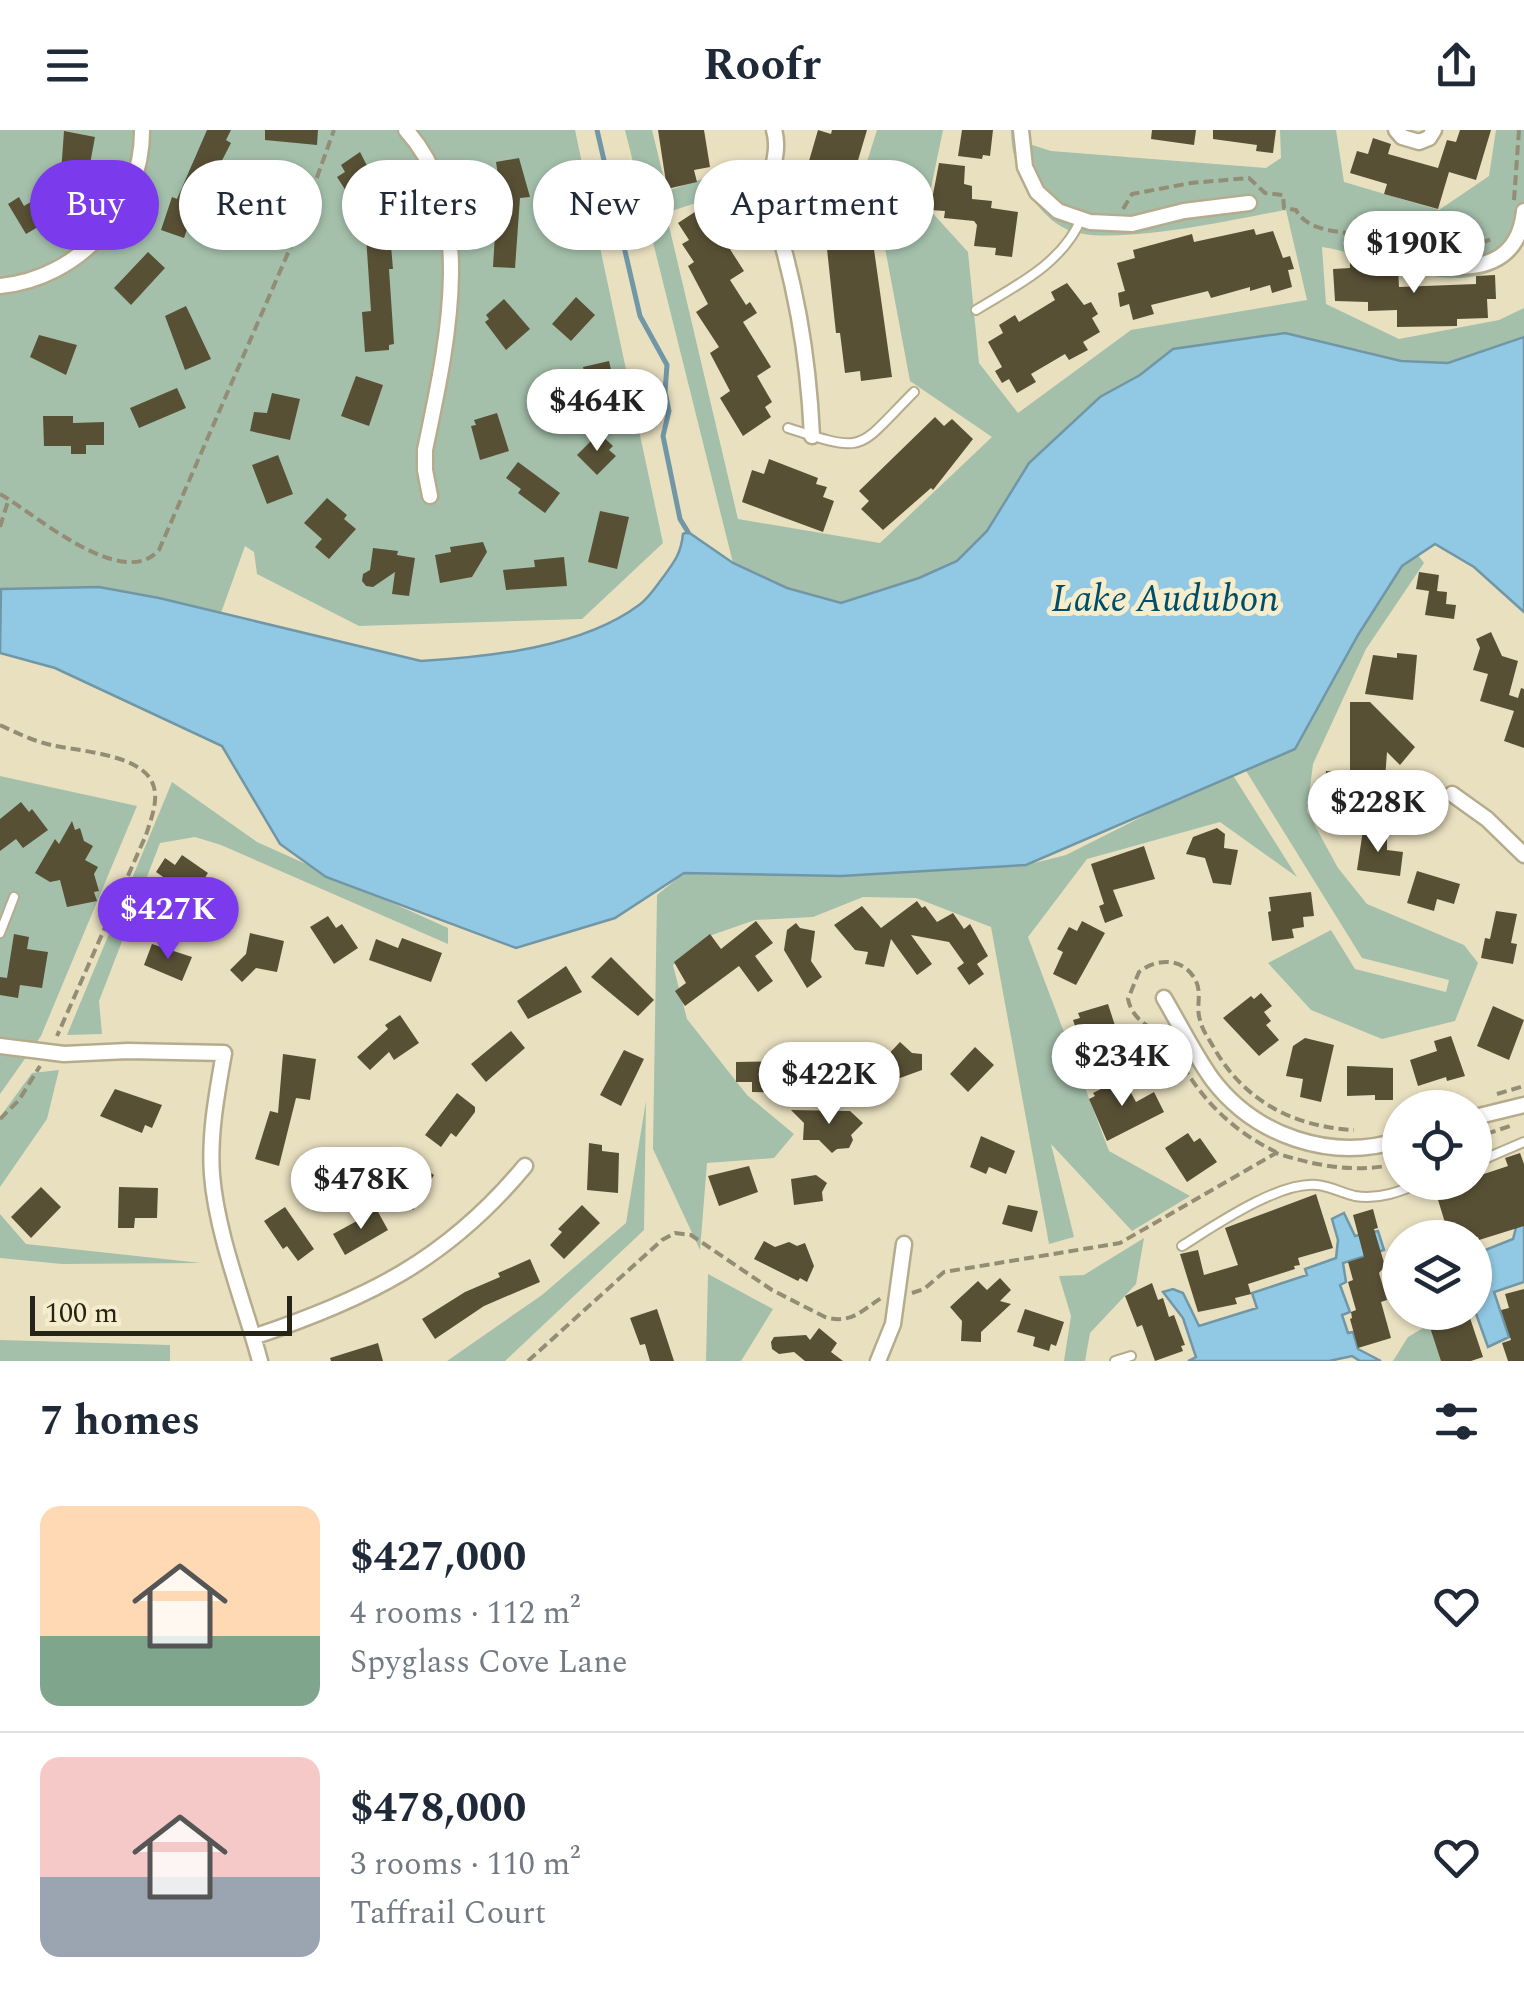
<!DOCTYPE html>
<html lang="en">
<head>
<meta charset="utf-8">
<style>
	:root { --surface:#fff; --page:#f2f2f3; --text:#1f2937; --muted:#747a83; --line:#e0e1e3; --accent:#7c3aed }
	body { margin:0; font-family:Spectral,serif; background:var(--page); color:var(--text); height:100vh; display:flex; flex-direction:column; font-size:38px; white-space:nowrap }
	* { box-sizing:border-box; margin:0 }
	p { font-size:32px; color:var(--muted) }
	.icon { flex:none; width:55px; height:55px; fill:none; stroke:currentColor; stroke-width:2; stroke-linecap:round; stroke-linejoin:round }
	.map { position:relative; height:1231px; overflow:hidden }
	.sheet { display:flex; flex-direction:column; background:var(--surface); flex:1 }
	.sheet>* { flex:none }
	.top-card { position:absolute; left:30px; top:30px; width:1000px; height:90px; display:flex; gap:20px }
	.controls { position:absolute; left:1382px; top:960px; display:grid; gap:20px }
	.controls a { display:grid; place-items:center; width:110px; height:110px; border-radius:50%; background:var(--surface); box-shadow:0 2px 8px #0004; font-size:50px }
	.scale { position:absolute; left:30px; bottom:25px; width:262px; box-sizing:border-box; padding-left:10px; border:5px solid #262317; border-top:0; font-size:28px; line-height:35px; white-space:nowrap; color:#262317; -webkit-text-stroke:8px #f6edcd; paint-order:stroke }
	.price { position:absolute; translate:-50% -85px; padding:0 22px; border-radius:35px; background:#fff; color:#222; font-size:32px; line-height:65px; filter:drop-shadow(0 2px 5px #0008) }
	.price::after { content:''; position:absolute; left:50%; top:60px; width:30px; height:22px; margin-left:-15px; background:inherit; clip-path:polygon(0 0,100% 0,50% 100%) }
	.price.active { background:var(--accent); color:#fff }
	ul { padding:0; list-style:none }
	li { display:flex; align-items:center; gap:30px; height:250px; padding:0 40px }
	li+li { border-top:2px solid var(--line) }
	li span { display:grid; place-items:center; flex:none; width:280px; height:200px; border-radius:20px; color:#555 }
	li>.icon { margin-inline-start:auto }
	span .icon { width:120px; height:120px; fill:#fffc; stroke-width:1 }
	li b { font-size:42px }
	h2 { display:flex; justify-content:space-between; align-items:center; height:120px; padding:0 40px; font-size:42px }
	.tag { padding:0 35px; border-radius:45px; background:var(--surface); box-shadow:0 2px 8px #0004; font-size:35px; line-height:90px }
	.tag.active { background:var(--accent); color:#fff }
	header { display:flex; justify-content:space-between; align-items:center; height:130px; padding:0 40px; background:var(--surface); font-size:45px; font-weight:700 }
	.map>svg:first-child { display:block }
</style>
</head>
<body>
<header><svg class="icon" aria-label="menu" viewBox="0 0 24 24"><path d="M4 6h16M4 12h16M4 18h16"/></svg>Roofr<svg class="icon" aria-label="share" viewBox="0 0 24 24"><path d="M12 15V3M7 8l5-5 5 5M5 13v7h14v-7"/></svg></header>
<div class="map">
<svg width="1524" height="1231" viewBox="0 0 1524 1231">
	<rect width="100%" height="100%" fill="#e9e0c0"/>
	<path fill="#a4c0ab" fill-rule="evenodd" d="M0,0H575L663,413L582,489L359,496L257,444L254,422L245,416L221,483L99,457L0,460Z
		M625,0H652L667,61L753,32L786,35L859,57L877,0H943L927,77L968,122L979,233L1018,283L1131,200L1307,170L1286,80C1239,88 1103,120 1064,98C1031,80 1011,36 1011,0H1022L1020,11L1051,21L1266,38L1281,28L1280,0H1336L1344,52L1439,80L1489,46L1496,0H1524V112C1477,185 1386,126 1322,117L1326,174L1399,209L1499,190L1524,178V206L1448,233L1401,231L1357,219L1173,220L1140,245L1100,267L1029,333L987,401L957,431L919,448L841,473L787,458L733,433ZM770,48L804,72L876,70L910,251L992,307L880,413L738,389L666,83Z
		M1406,409L1424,433L1366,519L1313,634L1307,681L1338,738L1367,774L1464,815L1478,833L1455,891L1382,909L1311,880L1268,833L1331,800L1355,839L1446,862L1449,850L1362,828L1243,636Z
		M1231,642L1297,747L1220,692L1087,729L1028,807L1109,1021L1190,1066L1132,1101L1051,1014L1074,1107L1049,1114L991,797L916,768L863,767L813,787L755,790L712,805L673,835L687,889L747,965L794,1004L774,1028L707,1033L700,1120L653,1019L657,765L684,743L841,746L1026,735L1066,725Z
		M0,646L137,676L41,906L0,964Z
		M172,652L257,712L448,798V814L221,715L195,707L160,713L99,871L102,904L67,905Z
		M59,940L47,989L0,1057V987L32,943Z
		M646,971L644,1100L505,1231H447L542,1165L626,1093Z
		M0,1084L26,1114L201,1133L62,1134L0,1128Z
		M1144,1108L1136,1154L1090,1203L1085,1231H1064L1071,1186L1059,1146L1084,1145Z
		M708,1144L773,1179L741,1231H706Z
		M1430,1194L1442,1231H1393L1408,1207Z
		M0,1210L170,1215V1231H0Z"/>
	<path fill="#91c9e4" stroke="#7197a6" stroke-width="2.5" d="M1285,203L1401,231L1448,233L1524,207V482L1474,437L1435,414L1402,436L1358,505L1295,619L1026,735L841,746L684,743L615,788L516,818L326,747L280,714L222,616L55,538L0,523L1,459L99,457L159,468L421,531C490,527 583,517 639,475C649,468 656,456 664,446C675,431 681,423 683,404L688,402L733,433L787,458L841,473L919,448L957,431L987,401L1029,333L1100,267L1140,245L1173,219Z
		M1344,1083L1355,1106L1378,1101L1384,1120L1343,1133L1346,1152L1340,1155L1350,1182L1342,1185L1348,1203L1353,1202L1358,1219L1381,1231H1360L1352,1226L1329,1231H1188L1196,1227L1183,1188L1163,1162L1173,1159L1183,1163L1199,1196L1257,1178L1252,1163L1307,1145L1305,1139L1336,1128L1338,1110L1332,1089Z
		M1517,1094H1524V1152L1494,1162L1509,1207L1488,1217L1475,1181V1124L1513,1109Z"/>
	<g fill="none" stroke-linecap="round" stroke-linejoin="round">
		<path stroke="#7197a6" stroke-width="5" d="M597,0L640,186L667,235L665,262L669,281L663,306L680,389L688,402"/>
	</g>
	<path fill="#585035" d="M207,0H231L226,10L231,13L215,44L208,41L184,108L161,100L172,67L177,69Z
		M265,0H318L317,15L265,10Z
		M658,0H704L710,37L694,40L697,52L667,59Z
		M818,0L831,4L832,0H867L851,54L821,46L824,35L809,31Z
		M962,0H993L990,26L983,25L982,29L958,26Z
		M1152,0H1196L1194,15L1151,9Z
		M1213,0H1276L1273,23L1256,21L1257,15L1213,9Z
		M1460,0H1491L1476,50L1449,42L1438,79L1384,64L1387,54L1350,43L1357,21L1368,24L1373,8L1391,14L1388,24L1438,38L1447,10L1456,12Z
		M64,1L95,7L90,34L85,33L83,47L61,43Z
		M360,22L381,63L357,78L337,47L345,42L341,35Z
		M519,28L530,67L520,68L515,138L493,137L495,104H499L501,85L494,46L498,45L496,32Z
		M939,33L965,36L964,54L972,56V69L992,71L991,78L1018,82L1012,127L995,125L996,118L974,116L977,95L974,91L944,88L945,81L930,80Z
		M56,57L66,74L52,82L55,87L26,104L8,74L19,67L24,76Z
		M704,76L710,85L714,82L732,109L726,113L744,141L730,150L746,175L750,172L757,183L743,192L771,237L757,246L772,272L765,277L771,287L743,306L720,268L730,261L710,223L719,217L696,182L708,174L688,136L694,132L682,114L689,110L678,93Z
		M868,77L892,247L861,251L860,241L845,243L840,203H836L827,119H823L821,106H824L823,96L835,94L834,82Z
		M1254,99L1256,105L1273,101L1283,128L1290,126L1294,139L1288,140L1292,157L1272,163L1270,155L1250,161V157L1211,168L1208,161L1151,175L1154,184L1133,190L1129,174L1120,177L1118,163L1125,161L1117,133L1135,128L1133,120L1192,104L1194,112Z
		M390,104L393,139H389L394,214L389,215V220L365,222L362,182L371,181L366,106Z
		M148,122L165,138L131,175L114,158Z
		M1361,130L1368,132L1369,140L1398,139L1399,157L1476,154V146L1495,145L1496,169H1487L1488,188L1457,189V196L1397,197V180L1368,181V172L1335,171L1333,139L1350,138V131Z
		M1067,153L1084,175L1091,172L1098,184L1092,188L1100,202L1083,212L1088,220L1069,230L1065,224L1031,244L1036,252L1017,263L1009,249L1002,253L995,241L1002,237L988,212L1003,203L999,195L1015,185L1019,192L1055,170L1051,162Z
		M576,167L595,185L571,211L552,194Z
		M504,169L530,199L506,220L485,192L489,189L486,185Z
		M186,176L211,229L185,240L165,186Z
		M39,205L77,215L66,245L30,227Z
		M609,231L617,265L592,271L583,237Z
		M356,246L383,255L369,296L341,286Z
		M177,258L186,278L139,298L130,278Z
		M272,263L300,269L290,310L250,301L254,282L267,283Z
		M497,283L509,321L480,330L471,296L476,295L474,290Z
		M43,286H73V293L104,292V315H86V324H71V316H44Z
		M935,287L944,296L952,289L973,309L933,360L931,358L883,400L861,379L869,371L859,361Z
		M599,303L613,316L609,320L616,326L597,345L577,325Z
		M278,325L293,364L267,374L252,335Z
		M769,329L818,348L816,354L827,357L823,367L834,371L823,402L742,372L752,340L764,344Z
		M518,332L560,363L545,383L518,363L521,359L506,348Z
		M327,368L347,385L344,389L356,399L329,429L315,417L322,409L304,393Z
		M600,381L629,387L617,439L588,432Z
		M483,412L487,422L472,447L440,453L435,425L451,422L450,417Z
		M373,418L398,421L397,425L415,428L409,466L392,464L395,442L373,457L366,456L362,451L363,444L370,440Z
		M564,427L567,456L506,460L503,440L535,437L534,430Z
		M1419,442L1439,445L1437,461L1447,462L1446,474L1456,475L1454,489L1425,485L1429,461L1416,459Z
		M1491,502L1502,526L1518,531L1509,565L1518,568L1521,558L1524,559V618L1504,611L1514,581L1480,571L1488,544L1473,540L1480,518L1476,509Z
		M1397,523L1417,525L1413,570L1365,564L1373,525L1397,528Z
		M1350,572H1370L1415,617L1400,635L1387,622L1384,663L1359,661L1356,685L1312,681L1313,666H1319L1320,655L1325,656L1326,641L1350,643Z
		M21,672L29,682L32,679L48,700L23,718L16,709L0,721V689Z
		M72,691L75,700L80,698L84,711L93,716L85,730L98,737L94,744L99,761L94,762L97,771L67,777L60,750L50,752L35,743L55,709L59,714Z
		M1217,698L1225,704L1224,718L1238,720L1231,755L1213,753L1205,728L1186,724L1193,707Z
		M1363,700L1387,704V720L1403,722L1400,746L1357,740Z
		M1144,716L1155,749L1113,760L1123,786L1105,793L1099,776L1104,774L1091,734Z
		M182,725L208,743L192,767L156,742L165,728L175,735Z
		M1417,741L1460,754L1454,774L1437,769L1434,781L1407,773Z
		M1311,762L1314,786L1303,787L1304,797L1292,799L1294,808L1272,811L1268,782L1271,781L1269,767Z
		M917,771L922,778L925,776L937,792L953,783L964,799L970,794L988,826L977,834L984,844L969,855L957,838L964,833L949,812L911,805L932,834L917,845L891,809L884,837L865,834L868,822L855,820L834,795L862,776L881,798Z
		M1496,781L1517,784L1511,813L1517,814L1513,834L1481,828L1485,808L1490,809Z
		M328,786L336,798L342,794L358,818L334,834L310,797Z
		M756,791L773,813L755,826L773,851L758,862L739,836L685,876L675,861L686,853L674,832L710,804L721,819Z
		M1082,791L1105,803L1076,855L1053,844L1063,822L1057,819L1069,797L1077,801Z
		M796,793L800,798L815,801L811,831L822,847L807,858L784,820L787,800Z
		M250,803L284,811L277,842L256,838L242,852L230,840L246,824Z
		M14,804L29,807L27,819L48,822L42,858L20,855L18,868L0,865V847L7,848Z
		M402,808L442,823L431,852L369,830L376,809L398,818Z
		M152,814L192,827L182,851L144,835Z
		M611,827L654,870L638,886L591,847Z
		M566,836L582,862L528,889L517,871Z
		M1261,863L1272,876L1264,882L1271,891L1266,895L1279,910L1259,926L1223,888L1251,866L1254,869Z
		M1108,874L1123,920L1103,926L1098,908L1081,913L1073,890L1080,888L1078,883Z
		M1493,876L1524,890L1509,930L1477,916Z
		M400,885L419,913L394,930L389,922L370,940L357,927L388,899L385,895Z
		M511,901L525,918L486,952L471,934Z
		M1451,906L1465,946L1447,951L1446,947L1418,956L1410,930L1437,921L1434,911Z
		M1305,908L1334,915L1321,972L1300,967L1303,949L1286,946L1293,916Z
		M900,912L912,923L922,924V940L900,948L882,931Z
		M975,917L994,935L968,962L950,944Z
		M624,920L644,929L621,976L600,965Z
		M283,924L316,929L310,970L296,968L279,1036L255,1029L270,981L278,983Z
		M782,931V945H797V963L752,962V952H736V932Z
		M1347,936L1393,938V970H1375V965L1347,966Z
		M1123,948L1136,972L1154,962L1164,982L1107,1011L1089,969L1095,966L1093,963Z
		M115,959L162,975L152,998L145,995L142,1003L100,986Z
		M457,963L475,977V982L456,1007L451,1003L441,1017L425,1005Z
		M791,980L850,981L863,993L851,1005L853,1010L849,1018L837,1019L832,1023L819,1010H803L804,993Z
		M1188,1003L1194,1012L1200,1008L1217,1032L1187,1052L1165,1018Z
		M981,1006L1015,1021L1006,1044L989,1037L986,1044L970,1037Z
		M589,1013L602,1015V1021L619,1023L618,1063L587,1060Z
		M1520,1023L1524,1034V1096L1479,1110L1478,1107L1421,1108L1446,1096L1435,1060L1459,1052H1475V1047L1508,1036L1505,1028Z
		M413,1031L434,1045L413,1080L390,1064L398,1046L401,1048Z
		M749,1036L758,1062L719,1076L708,1046Z
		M816,1045L827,1053L822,1062L823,1071L794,1075L791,1049Z
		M41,1057L61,1077L31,1108L11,1087Z
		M119,1057L158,1058L157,1088H135L134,1098H118Z
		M1316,1064L1333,1118L1298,1128L1300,1135L1294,1136L1295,1139L1248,1154L1251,1164L1235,1168L1237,1174L1198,1182L1180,1124L1198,1120L1204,1145L1238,1135L1225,1098Z
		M582,1075L600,1093L564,1129L550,1115L562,1102L558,1099Z
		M1008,1075L1038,1081L1032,1102L1002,1094Z
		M285,1077L314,1119L298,1131L287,1116L283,1119L264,1091Z
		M1373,1079L1378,1098L1374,1099L1385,1136L1379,1143L1387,1170L1381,1172L1391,1208L1358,1218L1350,1189L1352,1188L1351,1182L1356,1180L1348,1152L1353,1150L1348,1132L1364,1127L1353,1085Z
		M377,1080L388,1100L345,1125L333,1104Z
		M764,1111L775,1117L789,1112L797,1116L805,1113L814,1136L807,1152L800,1148L798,1151L754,1129Z
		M530,1129L540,1152L484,1176L435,1209L422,1189L465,1162L500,1147L498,1143Z
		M1000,1148L1011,1160L1000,1171L1011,1174L981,1202V1212L961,1211L962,1191L950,1177L978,1151L987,1160Z
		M1152,1153L1158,1170L1163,1168L1169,1187L1174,1185L1185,1215L1181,1216L1183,1221L1155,1231L1142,1195L1137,1197L1125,1166Z
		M1524,1159V1231H1508L1502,1213L1511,1210L1501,1180L1509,1178L1505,1164Z
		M657,1179L674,1231H650L645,1214L640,1215L630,1188Z
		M1025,1179L1064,1192L1056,1216L1051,1214L1049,1221L1033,1216L1035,1207L1017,1202Z
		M1425,1182H1468L1483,1227L1471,1231H1441Z
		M819,1198L837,1213L831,1222L843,1231H805L794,1222L779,1224L772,1219L771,1212L774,1207L806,1205L810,1210Z
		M378,1213L383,1231H331L330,1228Z"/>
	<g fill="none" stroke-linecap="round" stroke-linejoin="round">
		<g stroke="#b5ac8e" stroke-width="12">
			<path id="service" d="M976,180C1015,156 1062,134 1081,89
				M788,298C868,324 856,320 914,262
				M0,803L14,767
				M1475,1007L1483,1030
				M1475,1033L1524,1012
				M1182,1116C1214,1096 1279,1051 1317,1055C1330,1056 1342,1063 1355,1066C1380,1070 1401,1061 1423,1052
				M1115,1231L1131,1226"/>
		</g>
		<g stroke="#b5ac8e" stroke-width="19">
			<path id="minor" d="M406,0C480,81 445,223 425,320V340L430,366
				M774,0C781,23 768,45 769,69C795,150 808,221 812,306
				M1021,0L1025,37L1037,62L1058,81L1090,92L1132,94L1184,81L1249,73
				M1396,0L1402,7L1419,12L1429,8L1434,0
				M1364,120C1417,132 1515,166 1524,81
				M0,156C78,149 143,79 142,0
				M1452,664L1487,689L1524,725
				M1164,868C1180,895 1194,924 1212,949C1255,1006 1331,1032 1400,1010
				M0,916L64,924L128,921L224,923C217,963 209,1004 212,1045C217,1106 244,1172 260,1231
				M1475,987L1524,975
				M253,1207C367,1169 447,1130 525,1036
				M878,1231L893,1194L904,1114"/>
		</g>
		<path stroke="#938d75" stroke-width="4" stroke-dasharray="10 5" stroke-linecap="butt" d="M1514,70L1519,0
			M1123,79L1132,64L1191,53L1249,48L1265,63L1283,65L1284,78L1296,80C1308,102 1339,101 1361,105
			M1395,110L1412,99L1483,112L1495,108
			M0,364C34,383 122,462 159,420L298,100L334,0
			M0,397L9,368
			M0,595C17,603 33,611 51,615C78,621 139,624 152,652C160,668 151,689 146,705L57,906
			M1173,919C1160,897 1134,897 1128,869L1139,842C1155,829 1180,827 1193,846C1204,861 1195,875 1200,890C1202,900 1209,909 1214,918C1244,971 1294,997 1354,1000
			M1183,936C1206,975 1237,1003 1276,1022
			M1497,964L1524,956
			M1449,978L1468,972
			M0,989L19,970L40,936
			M1486,1004L1510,996
			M912,1163L924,1159L944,1142L1120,1113L1276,1023C1316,1036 1358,1044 1400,1033
			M528,1231L662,1110L675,1103L691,1105L772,1160L825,1187C852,1195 863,1179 883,1167"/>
		<use href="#service" stroke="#fff" stroke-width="8"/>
		<use href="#minor" stroke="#fff" stroke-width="14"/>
	</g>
	<g text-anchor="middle" stroke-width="10" stroke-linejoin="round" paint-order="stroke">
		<g font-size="38" font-style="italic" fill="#004d68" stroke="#f6edcd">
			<text x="1165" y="481">Lake Audubon</text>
		</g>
	</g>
</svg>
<div class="controls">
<a><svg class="icon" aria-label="locate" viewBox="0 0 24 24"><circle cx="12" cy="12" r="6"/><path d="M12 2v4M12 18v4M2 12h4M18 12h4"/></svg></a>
<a><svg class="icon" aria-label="layers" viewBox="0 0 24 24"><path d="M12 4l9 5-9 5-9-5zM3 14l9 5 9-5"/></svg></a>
</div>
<div class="scale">100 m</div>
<b class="price" style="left:1414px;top:166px">$190K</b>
<b class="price" style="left:597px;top:324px">$464K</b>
<b class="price" style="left:1378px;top:725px">$228K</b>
<b class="price active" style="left:168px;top:832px">$427K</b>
<b class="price" style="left:1122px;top:979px">$234K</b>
<b class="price" style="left:829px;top:997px">$422K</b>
<b class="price" style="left:361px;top:1102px">$478K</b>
<div class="top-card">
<a class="tag active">Buy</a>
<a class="tag">Rent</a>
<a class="tag">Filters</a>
<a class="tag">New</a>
<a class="tag">Apartment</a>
</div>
</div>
<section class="sheet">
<h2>7 homes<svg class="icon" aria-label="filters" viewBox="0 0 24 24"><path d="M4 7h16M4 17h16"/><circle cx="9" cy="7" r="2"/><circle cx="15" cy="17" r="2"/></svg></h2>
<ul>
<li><span style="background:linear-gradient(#ffd9b3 65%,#7fa58c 0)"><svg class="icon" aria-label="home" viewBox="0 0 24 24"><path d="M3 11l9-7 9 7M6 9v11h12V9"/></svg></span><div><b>$427,000</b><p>4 rooms · 112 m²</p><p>Spyglass Cove Lane</p></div><svg class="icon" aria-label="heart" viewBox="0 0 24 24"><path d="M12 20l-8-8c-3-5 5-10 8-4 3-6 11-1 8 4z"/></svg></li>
<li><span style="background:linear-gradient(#f6c9c9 60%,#9aa5b1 0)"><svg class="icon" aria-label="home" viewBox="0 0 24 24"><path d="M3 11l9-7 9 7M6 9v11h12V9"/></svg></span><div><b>$478,000</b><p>3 rooms · 110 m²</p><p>Taffrail Court</p></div><svg class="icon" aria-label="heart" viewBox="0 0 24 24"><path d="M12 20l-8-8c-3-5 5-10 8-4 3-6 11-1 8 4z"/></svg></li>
</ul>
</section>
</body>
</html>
